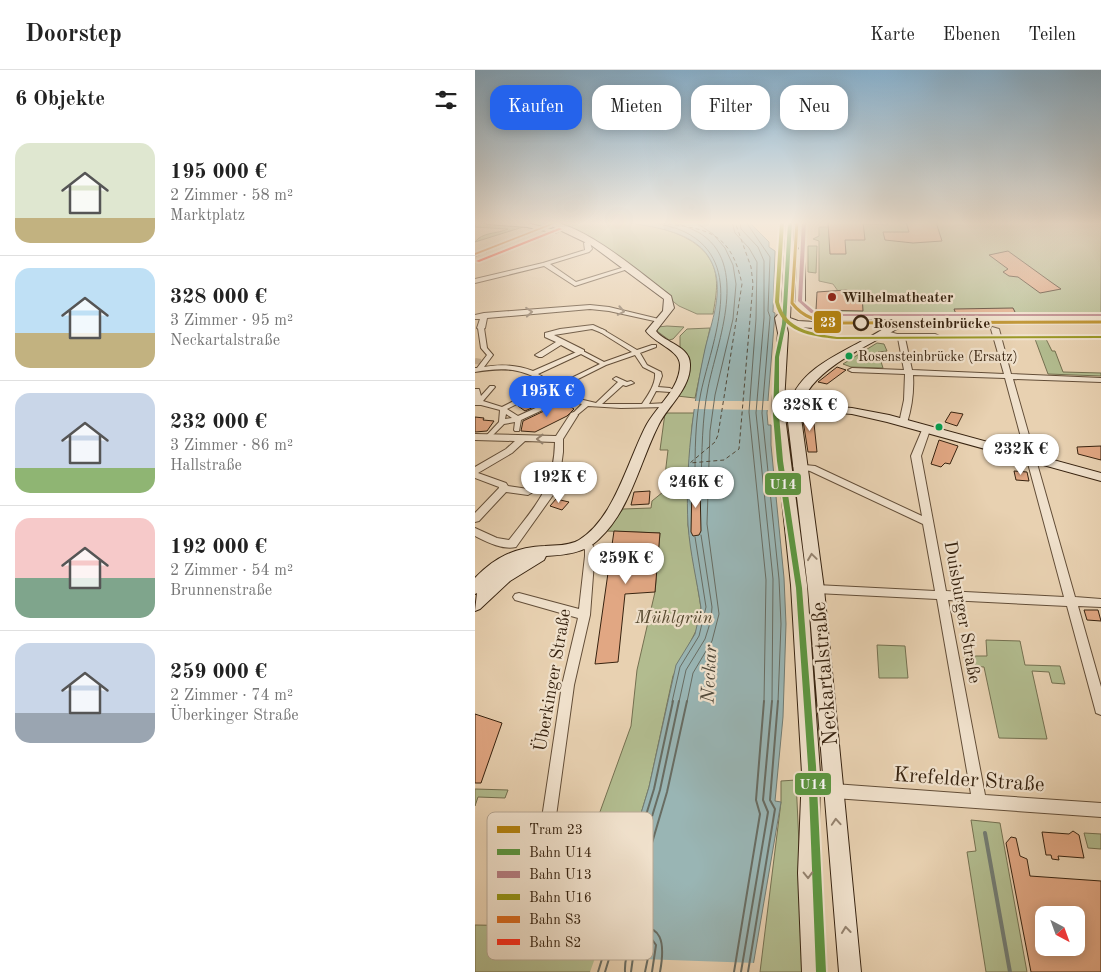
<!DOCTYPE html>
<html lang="de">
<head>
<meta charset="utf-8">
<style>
	:root { --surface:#fff; --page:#f2f2f2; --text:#222; --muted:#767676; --line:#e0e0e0; --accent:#2563eb }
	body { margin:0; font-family:"Old Standard TT",serif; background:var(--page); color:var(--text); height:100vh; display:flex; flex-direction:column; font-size:19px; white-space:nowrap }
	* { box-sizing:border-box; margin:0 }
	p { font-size:16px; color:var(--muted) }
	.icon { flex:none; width:28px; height:28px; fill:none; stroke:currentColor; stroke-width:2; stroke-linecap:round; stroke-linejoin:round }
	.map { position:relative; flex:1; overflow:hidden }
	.side { display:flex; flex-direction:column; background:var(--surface); width:475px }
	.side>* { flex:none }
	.guide { position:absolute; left:15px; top:15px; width:475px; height:45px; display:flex; gap:10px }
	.needle { width:32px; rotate:139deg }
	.tools { position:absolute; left:560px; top:836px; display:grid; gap:10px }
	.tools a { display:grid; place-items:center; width:50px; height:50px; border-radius:10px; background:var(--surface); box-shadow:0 2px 12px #0003; font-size:25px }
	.price { position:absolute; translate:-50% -42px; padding:0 11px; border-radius:18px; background:#fff; color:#222; font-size:16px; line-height:32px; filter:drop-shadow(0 1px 2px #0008) }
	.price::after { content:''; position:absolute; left:50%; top:30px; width:15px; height:11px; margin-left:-8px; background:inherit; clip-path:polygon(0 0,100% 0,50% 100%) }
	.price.current { background:var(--accent); color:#fff }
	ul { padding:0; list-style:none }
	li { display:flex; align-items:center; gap:15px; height:125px; padding:0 15px }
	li+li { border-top:1px solid var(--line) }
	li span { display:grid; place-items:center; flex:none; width:140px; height:100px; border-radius:15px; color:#555 }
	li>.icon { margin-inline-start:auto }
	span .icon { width:60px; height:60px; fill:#fffc; stroke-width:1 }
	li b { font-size:21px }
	h2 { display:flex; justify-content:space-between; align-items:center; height:60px; padding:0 15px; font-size:21px }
	.chip { padding:0 18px; border-radius:15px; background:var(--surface); box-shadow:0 2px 12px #0003; font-size:18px; line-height:45px }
	.chip.current { background:var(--accent); color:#fff }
	header { display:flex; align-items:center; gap:30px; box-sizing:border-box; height:70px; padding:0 25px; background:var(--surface); border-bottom:1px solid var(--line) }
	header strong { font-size:24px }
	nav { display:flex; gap:28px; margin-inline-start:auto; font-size:18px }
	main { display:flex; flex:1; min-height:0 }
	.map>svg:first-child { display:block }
</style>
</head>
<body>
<header>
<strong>Doorstep</strong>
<nav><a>Karte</a><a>Ebenen</a><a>Teilen</a></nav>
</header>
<main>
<section class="side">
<h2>6 Objekte<svg class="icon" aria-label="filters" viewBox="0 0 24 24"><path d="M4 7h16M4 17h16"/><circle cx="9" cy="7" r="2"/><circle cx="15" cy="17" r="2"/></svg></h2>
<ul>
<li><span style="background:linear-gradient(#dfe7d0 75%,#c2b280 0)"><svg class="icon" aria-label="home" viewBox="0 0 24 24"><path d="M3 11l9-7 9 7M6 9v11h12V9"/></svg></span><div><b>195 000 €</b><p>2 Zimmer · 58 m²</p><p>Marktplatz</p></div></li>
<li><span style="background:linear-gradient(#bfe0f5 65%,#c2b280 0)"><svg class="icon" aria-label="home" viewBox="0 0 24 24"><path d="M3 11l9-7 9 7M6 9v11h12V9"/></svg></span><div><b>328 000 €</b><p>3 Zimmer · 95 m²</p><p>Neckartalstraße</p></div></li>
<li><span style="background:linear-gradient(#c9d6e8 75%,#8fb573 0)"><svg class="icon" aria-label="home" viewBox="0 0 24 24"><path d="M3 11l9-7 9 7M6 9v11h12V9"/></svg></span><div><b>232 000 €</b><p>3 Zimmer · 86 m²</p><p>Hallstraße</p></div></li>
<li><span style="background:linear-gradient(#f6c9c9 60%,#7fa58c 0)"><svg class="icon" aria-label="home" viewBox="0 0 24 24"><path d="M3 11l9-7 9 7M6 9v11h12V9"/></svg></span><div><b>192 000 €</b><p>2 Zimmer · 54 m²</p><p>Brunnenstraße</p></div></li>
<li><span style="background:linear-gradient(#c9d6e8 70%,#9aa5b1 0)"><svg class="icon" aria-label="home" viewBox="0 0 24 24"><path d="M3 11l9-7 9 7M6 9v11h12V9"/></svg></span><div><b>259 000 €</b><p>2 Zimmer · 74 m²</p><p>Überkinger Straße</p></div></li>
</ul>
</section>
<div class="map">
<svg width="626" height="902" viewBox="0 0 626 902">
	<rect width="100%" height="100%" fill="#e8d1b1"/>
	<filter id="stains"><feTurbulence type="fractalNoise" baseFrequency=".004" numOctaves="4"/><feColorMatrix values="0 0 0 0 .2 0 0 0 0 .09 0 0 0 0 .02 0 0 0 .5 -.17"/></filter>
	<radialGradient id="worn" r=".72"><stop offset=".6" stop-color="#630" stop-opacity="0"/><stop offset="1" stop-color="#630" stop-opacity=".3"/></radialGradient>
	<path fill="#b2bc8f" stroke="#747050" d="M83,152C124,147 215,150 236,191C245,208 241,226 238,244H222L204,236L111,165Z
		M412,152H626V245L482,247L451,244L340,243L355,240L363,221L358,214L344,211V171L338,169L344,166V157H388V154L412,155Z
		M1,153H20L48,157L0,172C7,162 22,164 33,159L0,157Z
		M333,176H342L341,203L333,202Z
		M192,256L209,257L198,269L194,270L182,261L183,257Z
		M235,258L220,328L202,326L211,285L205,278V266L212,259Z
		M560,269H571L577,281H580L588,302L626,303V306L573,304Z
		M402,273L409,274L412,281L403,282L408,298L376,297L368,294Z
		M190,343H219L217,356L213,455L226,538L223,557L198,606L174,717L118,902H0V855L54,856L61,830L96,822L156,656L162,600L180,522L185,463L132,461L148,439L176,438L177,431L188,422L193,380H185Z
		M511,570L545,571L550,595L585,596L590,614L577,613L574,602L557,601L572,669L524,668L509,597L491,596L489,586H512Z
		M402,575L430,576L433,608H404Z
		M321,710L330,902H285L306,732V711Z
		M0,719L33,720L30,728L3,727L0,736Z
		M496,750L525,753L552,902H511L492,782L501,781Z
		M609,763L626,764V779L613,778Z"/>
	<path fill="#99b5b4" stroke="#727b72" d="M148,152H274L294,172V177L300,181L298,242L300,243L292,343L293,355H296V375L309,508L311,554L308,647L300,731L306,732L277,902L166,898L170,878L167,876L163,881L161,900L118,902L174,717L201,595L220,564L226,538C222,511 215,483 213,455C210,398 218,334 230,279C236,253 250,220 237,193C223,161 178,157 148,152Z"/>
	<path fill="#e8d1b1" d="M218,331H295V340L217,339Z
		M120,888L165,889L163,899L166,889L281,893L280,902H115Z"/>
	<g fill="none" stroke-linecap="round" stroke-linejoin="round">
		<path stroke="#686c62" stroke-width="1" d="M177,152C188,155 200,157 210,162C272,193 237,271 226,322C220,351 220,381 220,410
			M198,152C206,155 215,158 223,162C276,193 242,272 233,318C227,348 227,382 226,413
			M257,152L260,163L274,178L282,192L281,249L274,342L291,510L289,632
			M265,152L266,159L283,177L289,191V248L281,343L298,509L297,632
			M271,152L295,187L293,241L295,247L287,343L304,509L306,554L303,632
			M197,632L205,597L224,566L231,537L220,467
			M204,632L211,600L230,569L236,550L237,537L226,465
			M212,632L218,603L237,571L244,544L232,454L235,361L240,325L258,249L261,214L258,195L250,178L238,164L220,152"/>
		<path stroke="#686c62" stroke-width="2" d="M123,902L179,719L198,631
			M130,902L185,720L204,631
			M150,902C149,884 161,844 181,875L177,902
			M156,902L159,880L167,871L172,873L175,878L170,902
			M185,902C190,875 189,849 154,861L152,858L192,722L212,631
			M259,902L285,744L281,730L289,631
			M266,902L293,742L288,730L297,631
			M273,902L300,739L295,730L303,631"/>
		<path stroke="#727b72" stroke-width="4" d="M510,763L535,902"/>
		<path stroke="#504839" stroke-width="1" stroke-dasharray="4 3" stroke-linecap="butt" d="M179,152C229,159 255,158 267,214L243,365L240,372L215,393L249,390L264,379L278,214L276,197L260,152"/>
	</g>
	<path fill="#e1a783" stroke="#372310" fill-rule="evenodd" d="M353,152H388L390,170H370L371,184H355Z
		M431,152H461L467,171L438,173L410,170L408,162H434Z
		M533,181L576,212L586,219L565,223L543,207L534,206L528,202L533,199L514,185Z
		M371,220L387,224L388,241L341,240L342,222Z
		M538,238L541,244H481L479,239Z
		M362,297L371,300L352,314L343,312Z
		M67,324L76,329L50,341L43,336Z
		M88,332L99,339L92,346L60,362L46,361L48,351Z
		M476,342L488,344L482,356L470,352Z
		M327,344H338L342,382H333Z
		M0,347L9,348L8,350L19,351L12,361L0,362Z
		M464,370L483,376L475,394L470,393L466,397L456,394Z
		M626,376V390L603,384L602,377Z
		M539,401L552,402L554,411L541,410Z
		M223,407L225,415L226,461L224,465L218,466L216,462L217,416Z
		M175,421L174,434L156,435L159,422Z
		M81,429L94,432L87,440L75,436Z
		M139,461L185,463L180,522L150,524L143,592L120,594Z
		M609,540H623L626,551L612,550Z
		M0,644L27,653L6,713H0Z
		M598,761L604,765L609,788L583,786L584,790L577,789L576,785H571L567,762L594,764Z
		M536,767L541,768L545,786L552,789L555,806L626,811V902H556L531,773ZM569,845H601V878H569Z"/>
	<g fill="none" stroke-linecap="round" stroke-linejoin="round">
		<path stroke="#c5ae91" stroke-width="6" stroke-dasharray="6 3" stroke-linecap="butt" d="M0,291L7,292"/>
		<g stroke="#634e38" stroke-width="2">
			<path id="pedestrian" d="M6,256L9,258L12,278L18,285L9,297C26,294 42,295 58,301L106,280L129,292L157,282L125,262L124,261L127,259L162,280L177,275H181V277L165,283L172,295L186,302L187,306L183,317L195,318L198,320L195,322L181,321L174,334L192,333L195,335L192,337L146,338L113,336L101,346L99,347L96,345L107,334L99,332L91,329L46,350L44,361H40L39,360L40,352L29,354L15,368H11L10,367L11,366L24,352L25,340L6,335H0V319H4L6,326L15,316H19L20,317L8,331L27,337L72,314C47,298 29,297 0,302V298H2L12,285L6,278L3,258ZM106,284L125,294L82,315L63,304ZM160,285L168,297L180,303C181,314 173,325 167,334H127L148,315L151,316L159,313L156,311L152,312L141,307L138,309L143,312L121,333L100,328L85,318L131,295ZM76,317L87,326L43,346L32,339ZM31,344L37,348L30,349Z"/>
		</g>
		<g stroke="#634e38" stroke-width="2">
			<path id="minor" d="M112,171L115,173L117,179L114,182L75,194L101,212L153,196L156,198L100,216L69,196L0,213V209L68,193L110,180L109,173Z
				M115,235L134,237L188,250L184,252L134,241L115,239L12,248L10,258L6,260L2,258L5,249H0V245L9,243Z
				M118,255L131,261L127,263L117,259L79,265L109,280V284H103L86,275L67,287H64L60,285L81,272L70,267V263L85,259Z
				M517,257L524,259L536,304L626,308V312L538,309L600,527L626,529V537L603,536L626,617V645L621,643L620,639L592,536L473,530L510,725L626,733V747L359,728L354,726L352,721L354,716L359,714L496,724L462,529L341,523L337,522L335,519L337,516L341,515L460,521L448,454L335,401L320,398L318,396L320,394L340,396L447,446L436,386L447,360L448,358H454L455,360L446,386L471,521L589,527L530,308L438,305C439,321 437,337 432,353L428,356L424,353L429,330L430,304L377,302L373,300L377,298L429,300L423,268L408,264V260L422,264H460L464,266L460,268H430L437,300L529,304L516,259Z
				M99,342L103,345L88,369V382L84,412L78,425L41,477C27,480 12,472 0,466V458L22,468L34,470C61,435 79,418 80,372L50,371L37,383L3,403L31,413L33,416L53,419L58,422L53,425L31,422L4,451L0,452V443L24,418V417L0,408V397L31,379L40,371L0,370V364L81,366L96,343Z
				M110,469L114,470L120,479L115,545L99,615L78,768L76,773L71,775L66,773L64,768L87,615L103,548L40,530L38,527L40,524L44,523L104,539L110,486V480L105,473Z"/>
		</g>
		<g stroke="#372310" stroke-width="2">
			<path id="secondary" d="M9,152H48L84,161L80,163L52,157L13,154Z
				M68,152C103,148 168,205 196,226L199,238L181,261C190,273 215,276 215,294C216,318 194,335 184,354C165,391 156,439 124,469C110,483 90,485 71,486L69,490L35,511L5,539L0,541L2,523L0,524V508C20,487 41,477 70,476C81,475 94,476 104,470C140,448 153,389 172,354C183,335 205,318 205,295C205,280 179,273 171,261L188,241L189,229L116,175Z
				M311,152H319L318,171L330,189V236L342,243H413L462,246L626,245V251L430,252L422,259C394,275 336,300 327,334L377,338L414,345L626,403V411L412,352L377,344L325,340L349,519L386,902H364L333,519L312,344L313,340L309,339L332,515L345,703L343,803L349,902H327L323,803L327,703L316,515L297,336L303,263L300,248L306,241ZM318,183L322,189L320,237C337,258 396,248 422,249C391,276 328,289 315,333H309L313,263L311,253L321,257L358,259L363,256L358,253L323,251L315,248Z"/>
		</g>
		<use href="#pedestrian" fill="#f0e1cc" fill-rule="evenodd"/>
		<use href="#minor" fill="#f0e1cc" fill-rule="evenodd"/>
		<use href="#secondary" fill="#f0e1cc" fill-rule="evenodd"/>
		<path stroke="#372310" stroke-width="2" stroke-dasharray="5.5 5.5" stroke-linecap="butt" d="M0,186L62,160"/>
		<g stroke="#f0e1cc" stroke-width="4">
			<path id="rail-1" d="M313,152H317L311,254L304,287V345L308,391L327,518L341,696L351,902H341L333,696L321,518L302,391L298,345L300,287L307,254Z"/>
		</g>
		<g stroke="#f0e1cc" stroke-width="4">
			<path id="rail-2" d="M327,152H331L327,231L339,241L362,244H626V246H362L336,243L323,231Z"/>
		</g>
		<g stroke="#f0e1cc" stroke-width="4">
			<path id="rail-3" d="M305,152H309L304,232C311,260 337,263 362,267L626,266V268L362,269C336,266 307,263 300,232Z"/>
		</g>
		<g stroke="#f0e1cc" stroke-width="4">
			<path id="rail-4" d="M80,152H84L0,185V183Z"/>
		</g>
		<g stroke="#f0e1cc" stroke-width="4">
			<path id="rail-5" d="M84,158L87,159L4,192L1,191Z"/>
		</g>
		<use href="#rail-1" fill="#5c9741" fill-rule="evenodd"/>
		<use href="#rail-2" fill="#b67e83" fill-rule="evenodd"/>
		<use href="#rail-3" fill="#939216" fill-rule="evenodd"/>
		<use href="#rail-4" fill="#d76b20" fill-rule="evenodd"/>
		<use href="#rail-5" fill="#ff2e1d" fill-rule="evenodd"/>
		<g stroke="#f0e1cc" stroke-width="5.5">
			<path id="tram-1" d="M322,152L317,233C328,248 344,252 362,253L626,252"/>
		</g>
		<use href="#tram-1" stroke="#b48310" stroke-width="3"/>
	</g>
	<defs><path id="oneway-chevron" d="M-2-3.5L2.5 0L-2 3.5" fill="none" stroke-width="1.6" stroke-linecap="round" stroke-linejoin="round" transform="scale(1.25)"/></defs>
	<g stroke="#94826e">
		<use href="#oneway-chevron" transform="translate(146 241) rotate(11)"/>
		<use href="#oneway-chevron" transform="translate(54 242) rotate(-5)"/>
		<use href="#oneway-chevron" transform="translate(65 369) rotate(-179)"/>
		<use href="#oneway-chevron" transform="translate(337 487) rotate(-98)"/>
		<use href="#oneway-chevron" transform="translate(361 752) rotate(-94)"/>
		<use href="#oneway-chevron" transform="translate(333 805) rotate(89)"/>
		<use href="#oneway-chevron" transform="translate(371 860) rotate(-96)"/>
	</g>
	<linearGradient id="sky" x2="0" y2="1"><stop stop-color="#88b4d3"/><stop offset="0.55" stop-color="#f5eadc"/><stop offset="1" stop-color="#f5eadc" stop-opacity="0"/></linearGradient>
	<rect width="626" height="278" fill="url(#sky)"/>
	<circle fill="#8f2418" stroke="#f0e1cc" stroke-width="2" cx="357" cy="227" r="5"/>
	<circle fill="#f0e1cc" stroke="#372310" stroke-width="2.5" cx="386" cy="253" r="7"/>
	<g fill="#039f4e" stroke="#f0e1cc" stroke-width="2">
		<circle cx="374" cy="286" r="4.5"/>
		<circle cx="464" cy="357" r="4.5"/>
	</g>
	<g text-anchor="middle" stroke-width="4.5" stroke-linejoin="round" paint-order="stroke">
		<g font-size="14" fill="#372310" stroke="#f0e1cc" text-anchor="start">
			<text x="383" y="291">Rosensteinbrücke (Ersatz)</text>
		</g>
		<g font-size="15" font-weight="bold" fill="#372310" stroke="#f0e1cc" text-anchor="start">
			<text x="367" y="232">Wilhelmatheater</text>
		</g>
		<g font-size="15" font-weight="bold" fill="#372310" stroke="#f0e1cc" text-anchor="start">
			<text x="398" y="258">Rosensteinbrücke</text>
		</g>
		<g font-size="18" fill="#372310" stroke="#f0e1cc">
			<text transform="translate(488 542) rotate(80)" y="6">Duisburger Straße</text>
			<text transform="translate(77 610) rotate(-80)" y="6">Überkinger Straße</text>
		</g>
		<g font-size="18" font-style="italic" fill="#564930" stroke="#f0e1cc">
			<text x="199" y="553">Mühlgrün</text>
		</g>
		<g font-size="19" font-style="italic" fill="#504839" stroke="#f0e1cc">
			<text transform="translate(233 604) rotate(-87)" y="7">Neckar</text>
		</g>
		<g font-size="21" fill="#372310" stroke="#f0e1cc">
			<text transform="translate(349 604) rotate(-95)" y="7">Neckartalstraße</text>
			<text transform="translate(494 709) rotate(4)" y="7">Krefelder Straße</text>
		</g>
	</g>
	<rect x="12" y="742" width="166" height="148" rx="8" fill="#f0e1cc" stroke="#b8a894" stroke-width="1"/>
	<rect x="22" y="756" width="23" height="7" fill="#b48310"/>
	<rect x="22" y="779" width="23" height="6" fill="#5c9741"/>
	<rect x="22" y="801" width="23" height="7" fill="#b67e83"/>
	<rect x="22" y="824" width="23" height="6" fill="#939216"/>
	<rect x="22" y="846" width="23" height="7" fill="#d76b20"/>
	<rect x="22" y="869" width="23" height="6" fill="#ff2e1d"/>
	<g font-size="14" fill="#372310">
		<text x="54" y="764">Tram 23</text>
		<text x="54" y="787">Bahn U14</text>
		<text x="54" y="809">Bahn U13</text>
		<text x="54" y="832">Bahn U16</text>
		<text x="54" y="854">Bahn S3</text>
		<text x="54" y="877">Bahn S2</text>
	</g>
	<g stroke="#f0e1cc" stroke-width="2">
		<rect x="338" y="240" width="29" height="24" rx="5" fill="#b48310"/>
		<rect x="289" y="402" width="38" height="24" rx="5" fill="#5c9741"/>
		<rect x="319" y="702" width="38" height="24" rx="5" fill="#5c9741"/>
	</g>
	<g font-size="14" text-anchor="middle" font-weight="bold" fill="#fff">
		<text x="353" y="257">23</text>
		<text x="308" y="419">U14</text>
		<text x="338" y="719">U14</text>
	</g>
	<rect width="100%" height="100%" filter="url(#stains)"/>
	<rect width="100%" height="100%" fill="url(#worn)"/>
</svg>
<div class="tools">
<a><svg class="needle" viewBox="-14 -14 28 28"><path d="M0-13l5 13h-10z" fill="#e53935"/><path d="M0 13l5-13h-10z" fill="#767676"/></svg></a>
</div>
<b class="price current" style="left:72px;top:348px">195K €</b>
<b class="price" style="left:335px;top:362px">328K €</b>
<b class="price" style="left:546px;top:406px">232K €</b>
<b class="price" style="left:84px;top:434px">192K €</b>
<b class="price" style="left:221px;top:439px">246K €</b>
<b class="price" style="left:151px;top:515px">259K €</b>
<div class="guide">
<a class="chip current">Kaufen</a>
<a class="chip">Mieten</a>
<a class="chip">Filter</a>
<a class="chip">Neu</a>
</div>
</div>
</main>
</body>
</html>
